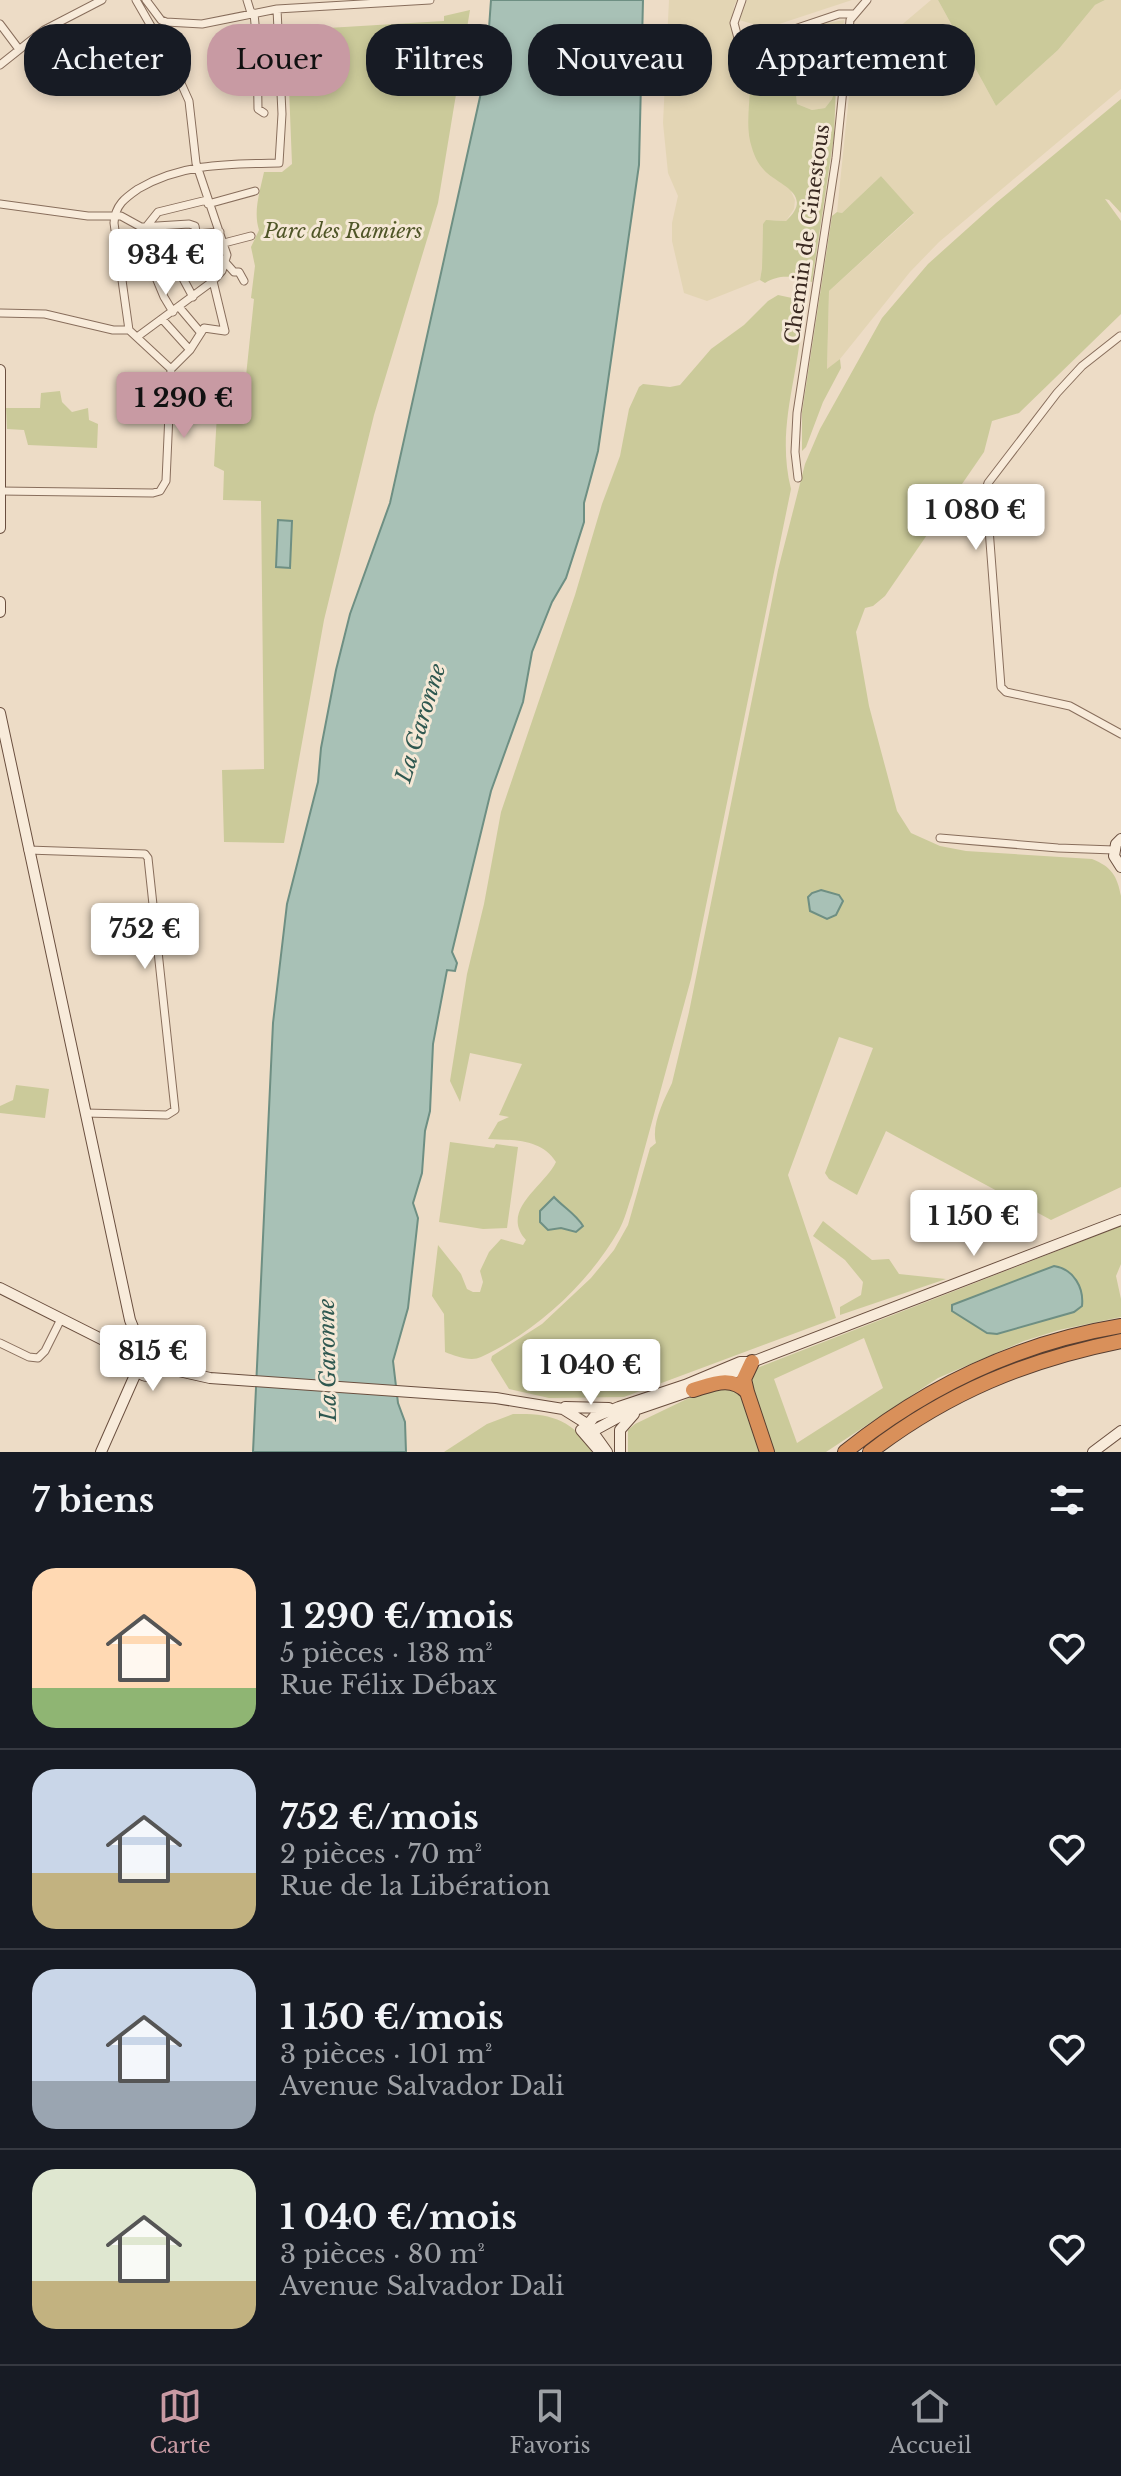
<!DOCTYPE html>
<html lang="fr">
<head>
<meta charset="utf-8">
<style>
	:root { --surface:#171b24; --page:#242831; --text:#f1f3f6; --muted:#9ea1a6; --line:#363941; --accent:#c89aa3 }
	body { margin:0; font-family:"Libre Baskerville",serif; background:var(--page); color:var(--text); height:100vh; display:flex; flex-direction:column; font-size:30px; white-space:nowrap }
	* { box-sizing:border-box; margin:0 }
	p { font-size:26px; color:var(--muted) }
	.icon { flex:none; width:44px; height:44px; fill:none; stroke:currentColor; stroke-width:2; stroke-linecap:round; stroke-linejoin:round }
	.map { position:relative; height:1452px; overflow:hidden }
	.side { display:flex; flex-direction:column; background:var(--surface); flex:1 }
	.side>* { flex:none }
	.hud { position:absolute; left:24px; top:24px; width:1074px; height:72px; display:flex; gap:16px }
	.price { position:absolute; translate:-50% -68px; padding:0 18px; border-radius:8px; background:#fff; color:#222; font-size:26px; line-height:52px; filter:drop-shadow(0 2px 4px #0008) }
	.price::after { content:''; position:absolute; left:50%; top:48px; width:24px; height:18px; margin-left:-12px; background:inherit; clip-path:polygon(0 0,100% 0,50% 100%) }
	.price.selected { background:var(--accent); color:#111 }
	ul { padding:0; list-style:none }
	li { display:flex; align-items:center; gap:24px; height:200px; padding:0 32px }
	li+li { border-top:2px solid var(--line) }
	li span { display:grid; place-items:center; flex:none; width:224px; height:160px; border-radius:24px; color:#555 }
	li>.icon { margin-inline-start:auto }
	span .icon { width:96px; height:96px; fill:#fffc; stroke-width:1 }
	li b { font-size:34px }
	h2 { display:flex; justify-content:space-between; align-items:center; height:96px; padding:0 32px; font-size:34px }
	.tag { padding:0 28px; border-radius:32px; background:var(--surface); box-shadow:0 4px 12px #0003; font-size:28px; line-height:72px }
	.tag.selected { background:var(--accent); color:#111 }
	.tabs { display:flex; justify-content:space-around; align-items:center; height:112px; border-top:2px solid var(--line); background:var(--surface); font-size:22px; color:var(--muted) }
	.tabs a { display:grid; justify-items:center; gap:4px }
	.tabs .selected { color:var(--accent) }
	.map>svg:first-child { display:block }
</style>
</head>
<body>
<div class="map">
<svg width="1121" height="1452" viewBox="0 0 1121 1452">
	<rect width="100%" height="100%" fill="#eddcc6"/>
	<path fill="#e3d5b4" d="M669,0H737L734,6L732,25L736,41L741,47L749,48L821,24L844,20L836,84L832,99L825,108L812,110L797,104L795,85L755,82L771,176L789,187L795,200L794,209L786,221L773,220L763,224L762,268L760,280L707,301L684,293L672,241V223L678,196L668,173L663,123Z
		M747,0H852L767,28L739,20Z
		M931,0H938L996,106L1058,50L1095,5L1105,0H1121V89L939,242L910,272L840,359L827,370L829,291L914,214L881,176L842,213L837,212L852,67Z"/>
	<path fill="#cbca9a" fill-rule="evenodd" d="M938,0H1105L1095,5L1058,50L996,106Z
		M470,10L438,203L374,415L324,620L284,843L224,842L222,770L264,769L261,501L223,500L224,471L214,466L219,380L225,377L246,376L254,299L251,298L255,266L251,247L259,230C253,212 260,191 264,172H282L292,164L287,38L303,37L311,29L444,21V16Z
		M755,82L795,85L797,104L812,110L825,108L832,99L836,84L834,136L812,282C793,277 782,273 765,283L760,280L762,268L763,224L766,220L786,221C816,194 776,184 764,170C758,164 754,155 752,148C745,128 750,105 750,85Z
		M1121,99V213L1109,200L1105,199L1121,221V314L1019,413L992,421L984,452L885,596L873,606L865,608L856,632L869,706L897,811L911,833L940,846L966,851L1092,859C1112,867 1117,876 1121,896V1187L1051,1220L886,1131L857,1195L829,1179L825,1173L873,1048L839,1037L788,1175L836,1318L624,1397L549,1398L509,1389L491,1360L492,1356L542,1324L591,1278L614,1250L628,1225L650,1148L656,1143C651,1125 664,1100 672,1083L689,1012L778,570L805,464L820,429L882,318L928,264L996,203Z
		M881,176L914,213L829,291L827,369L840,359L841,368L823,402L806,447L802,451V412L832,216L837,212L842,213Z
		M778,295L792,298L802,311C801,373 775,425 791,489L691,979L632,1195C628,1206 625,1219 619,1230C589,1283 536,1332 481,1357C471,1362 455,1356 445,1352L444,1314L432,1296L438,1245L461,1274L467,1289L473,1292H480L483,1282L480,1271L489,1252L501,1239L523,1245L526,1240C499,1210 545,1186 556,1162C542,1139 513,1140 488,1139L498,1122L509,1117L499,1115L522,1064L470,1053L460,1102L450,1081L467,974L484,904L501,812L575,595L602,504L620,456L629,409L639,387L643,384L670,387L680,385L711,349L744,325L768,301Z
		M60,391L62,402L72,412L88,408L89,420L98,424L97,448L28,445L24,430L7,429L6,408H40L41,393Z
		M16,1085L49,1089L45,1118L0,1113V1106L13,1100Z
		M450,1142L494,1148L496,1144L518,1147L507,1228L483,1229L439,1222Z
		M823,1221L872,1260L889,1259L899,1274L946,1279L840,1315V1307L861,1295L863,1282L845,1260L813,1236Z
		M1121,1226V1264L1116,1276L1121,1299V1317L1059,1330L1024,1341L938,1378L826,1452H773L749,1382L757,1368ZM864,1338L883,1388L797,1443L774,1379Z
		M723,1387L738,1390L743,1398L761,1452H628V1430L635,1424L693,1396Z
		M513,1414C550,1413 573,1419 592,1452H444L487,1424Z"/>
	<path fill="#a8c1b6" stroke="#6e8f83" stroke-width="2" d="M491,0H643L639,165L598,451L584,503V522L566,578L552,602L532,652L523,702L491,791L452,952L457,963L455,971L447,970L433,1044L430,1111L425,1131L422,1173L413,1203L418,1218L408,1308L393,1361L398,1403L405,1422L406,1452H253L273,1023L287,904L318,782L321,748L336,670L350,614L390,503L486,70Z
		M278,520L292,521L290,568L276,567Z
		M821,890L839,895L843,901L836,915L827,919L810,911L808,897L812,893Z
		M554,1197C563,1207 576,1214 583,1226L576,1232L561,1228L548,1230L540,1222V1211Z
		M1054,1266C1074,1269 1084,1288 1082,1306L1074,1312L997,1334L987,1333L952,1311V1305Z"/>
	<g fill="none" stroke-linecap="round" stroke-linejoin="round">
		<g stroke="#886e5c" stroke-width="9">
			<path id="street" d="M136,0L171,61L189,101L196,163L227,255L222,271L213,281L137,337
				M146,0L161,20L166,22L202,24L277,9L430,0
				M247,0L251,13
				M742,0L734,23L738,38L750,44L839,14H854
				M254,13L257,46L258,109L264,113
				M0,24L18,48
				M0,65L44,30L102,0
				M0,204L88,216H121L141,227L189,224L195,226L199,247C185,267 158,259 138,258C132,258 125,260 119,261
				M208,204L255,191
				M146,227L158,212L207,200
				M197,234L220,232
				M224,243L251,236
				M173,260L193,297
				M149,261L164,297L173,312
				M226,263L234,272H239L244,281
				M179,307L201,333
				M0,313L45,314L113,330H129
				M162,319L190,350
				M1120,336L1082,366L1057,393L988,483L986,489L1001,687L1006,692L1070,706L1121,734
				M171,369L129,330L114,223C115,205 125,198 138,189C182,163 230,164 279,163L282,114L277,9
				M171,369L190,350L204,328L225,331L213,281
				M798,478L795,452L797,413L836,158L850,20L867,0
				M0,491L153,493L160,491L166,481L171,369
				M940,838L1058,848L1114,850
				M28,850L145,854L148,858L175,1110L167,1115L85,1113
				M0,1343L29,1357L38,1358L45,1351L61,1319"/>
		</g>
		<g stroke="#6a4f3f" stroke-width="12">
			<path id="secondary" d="M0,370V528
				M0,602V612
				M0,713L130,1320L146,1359
				M1121,839L1116,844L1114,856L1121,867
				M0,1288L143,1360
				M138 1367a9 9 0 1 1 18 0a9 9 0 1 1-18 0Z
				M155,1362L170,1369L210,1378L496,1398L563,1409L587,1424L607,1452
				M718,1379L743,1369L752,1362L1121,1220
				M565,1407L609,1408
				M585,1428L594,1417L619,1407L685,1385L740,1362H752
				M581,1430L600,1452
				M584,1432L593,1431L626,1413L696,1389
				M101,1452L139,1366
				M620,1452V1430L634,1414
				M1093,1452L1121,1431"/>
		</g>
		<g stroke="#563d30" stroke-width="16">
			<path id="highway" d="M693,1390C713,1384 731,1375 747,1392L767,1452
				M747,1392L744,1379L752,1362
				M845,1452C927,1386 1018,1343 1121,1326
				M870,1452C947,1393 1026,1360 1121,1341"/>
		</g>
		<use href="#street" stroke="#f8ebda" stroke-width="7"/>
		<use href="#secondary" stroke="#f8ebda" stroke-width="10"/>
		<use href="#highway" stroke="#d9905a" stroke-width="14"/>
	</g>
	<g text-anchor="middle" stroke-width="6" stroke-linejoin="round" paint-order="stroke">
		<g font-size="20" font-style="italic" fill="#4f5527" stroke="#f5e8d6">
			<text x="343" y="238">Parc des Ramiers</text>
		</g>
		<g font-size="20" fill="#392820" stroke="#f5e8d6">
			<text transform="translate(807 234) rotate(-82)" y="7">Chemin de Ginestous</text>
		</g>
		<g font-size="22" font-style="italic" fill="#2f5850" stroke="#f5e8d6">
			<text transform="translate(420 723) rotate(-73)" y="8">La Garonne</text>
			<text transform="translate(327 1360) rotate(-91)" y="8">La Garonne</text>
		</g>
	</g>
</svg>
<b class="price" style="left:166px;top:297px">934 €</b>
<b class="price selected" style="left:184px;top:440px">1 290 €</b>
<b class="price" style="left:976px;top:552px">1 080 €</b>
<b class="price" style="left:145px;top:971px">752 €</b>
<b class="price" style="left:974px;top:1258px">1 150 €</b>
<b class="price" style="left:153px;top:1393px">815 €</b>
<b class="price" style="left:591px;top:1407px">1 040 €</b>
<div class="hud">
<a class="tag">Acheter</a>
<a class="tag selected">Louer</a>
<a class="tag">Filtres</a>
<a class="tag">Nouveau</a>
<a class="tag">Appartement</a>
</div>
</div>
<section class="side">
<h2>7 biens<svg class="icon" aria-label="filters" viewBox="0 0 24 24"><path d="M4 7h16M4 17h16"/><circle cx="9" cy="7" r="2"/><circle cx="15" cy="17" r="2"/></svg></h2>
<ul>
<li><span style="background:linear-gradient(#ffd9b3 75%,#8fb573 0)"><svg class="icon" aria-label="home" viewBox="0 0 24 24"><path d="M3 11l9-7 9 7M6 9v11h12V9"/></svg></span><div><b>1 290 €/mois</b><p>5 pièces · 138 m²</p><p>Rue Félix Débax</p></div><svg class="icon" aria-label="heart" viewBox="0 0 24 24"><path d="M12 20l-8-8c-3-5 5-10 8-4 3-6 11-1 8 4z"/></svg></li>
<li><span style="background:linear-gradient(#c9d6e8 65%,#c2b280 0)"><svg class="icon" aria-label="home" viewBox="0 0 24 24"><path d="M3 11l9-7 9 7M6 9v11h12V9"/></svg></span><div><b>752 €/mois</b><p>2 pièces · 70 m²</p><p>Rue de la Libération</p></div><svg class="icon" aria-label="heart" viewBox="0 0 24 24"><path d="M12 20l-8-8c-3-5 5-10 8-4 3-6 11-1 8 4z"/></svg></li>
<li><span style="background:linear-gradient(#c9d6e8 70%,#9aa5b1 0)"><svg class="icon" aria-label="home" viewBox="0 0 24 24"><path d="M3 11l9-7 9 7M6 9v11h12V9"/></svg></span><div><b>1 150 €/mois</b><p>3 pièces · 101 m²</p><p>Avenue Salvador Dali</p></div><svg class="icon" aria-label="heart" viewBox="0 0 24 24"><path d="M12 20l-8-8c-3-5 5-10 8-4 3-6 11-1 8 4z"/></svg></li>
<li><span style="background:linear-gradient(#dfe7d0 70%,#c2b280 0)"><svg class="icon" aria-label="home" viewBox="0 0 24 24"><path d="M3 11l9-7 9 7M6 9v11h12V9"/></svg></span><div><b>1 040 €/mois</b><p>3 pièces · 80 m²</p><p>Avenue Salvador Dali</p></div><svg class="icon" aria-label="heart" viewBox="0 0 24 24"><path d="M12 20l-8-8c-3-5 5-10 8-4 3-6 11-1 8 4z"/></svg></li>
</ul>
</section>
<nav class="tabs">
<a class="selected"><svg class="icon" aria-label="map" viewBox="0 0 24 24"><path d="M3 6l6-2 6 2 6-2v14l-6 2-6-2-6 2zM9 4v14M15 6v14"/></svg>Carte</a>
<a><svg class="icon" aria-label="saved" viewBox="0 0 24 24"><path d="M7 4h10v16l-5-4-5 4z"/></svg>Favoris</a>
<a><svg class="icon" aria-label="home" viewBox="0 0 24 24"><path d="M3 11l9-7 9 7M6 9v11h12V9"/></svg>Accueil</a>
</nav>
</body>
</html>
